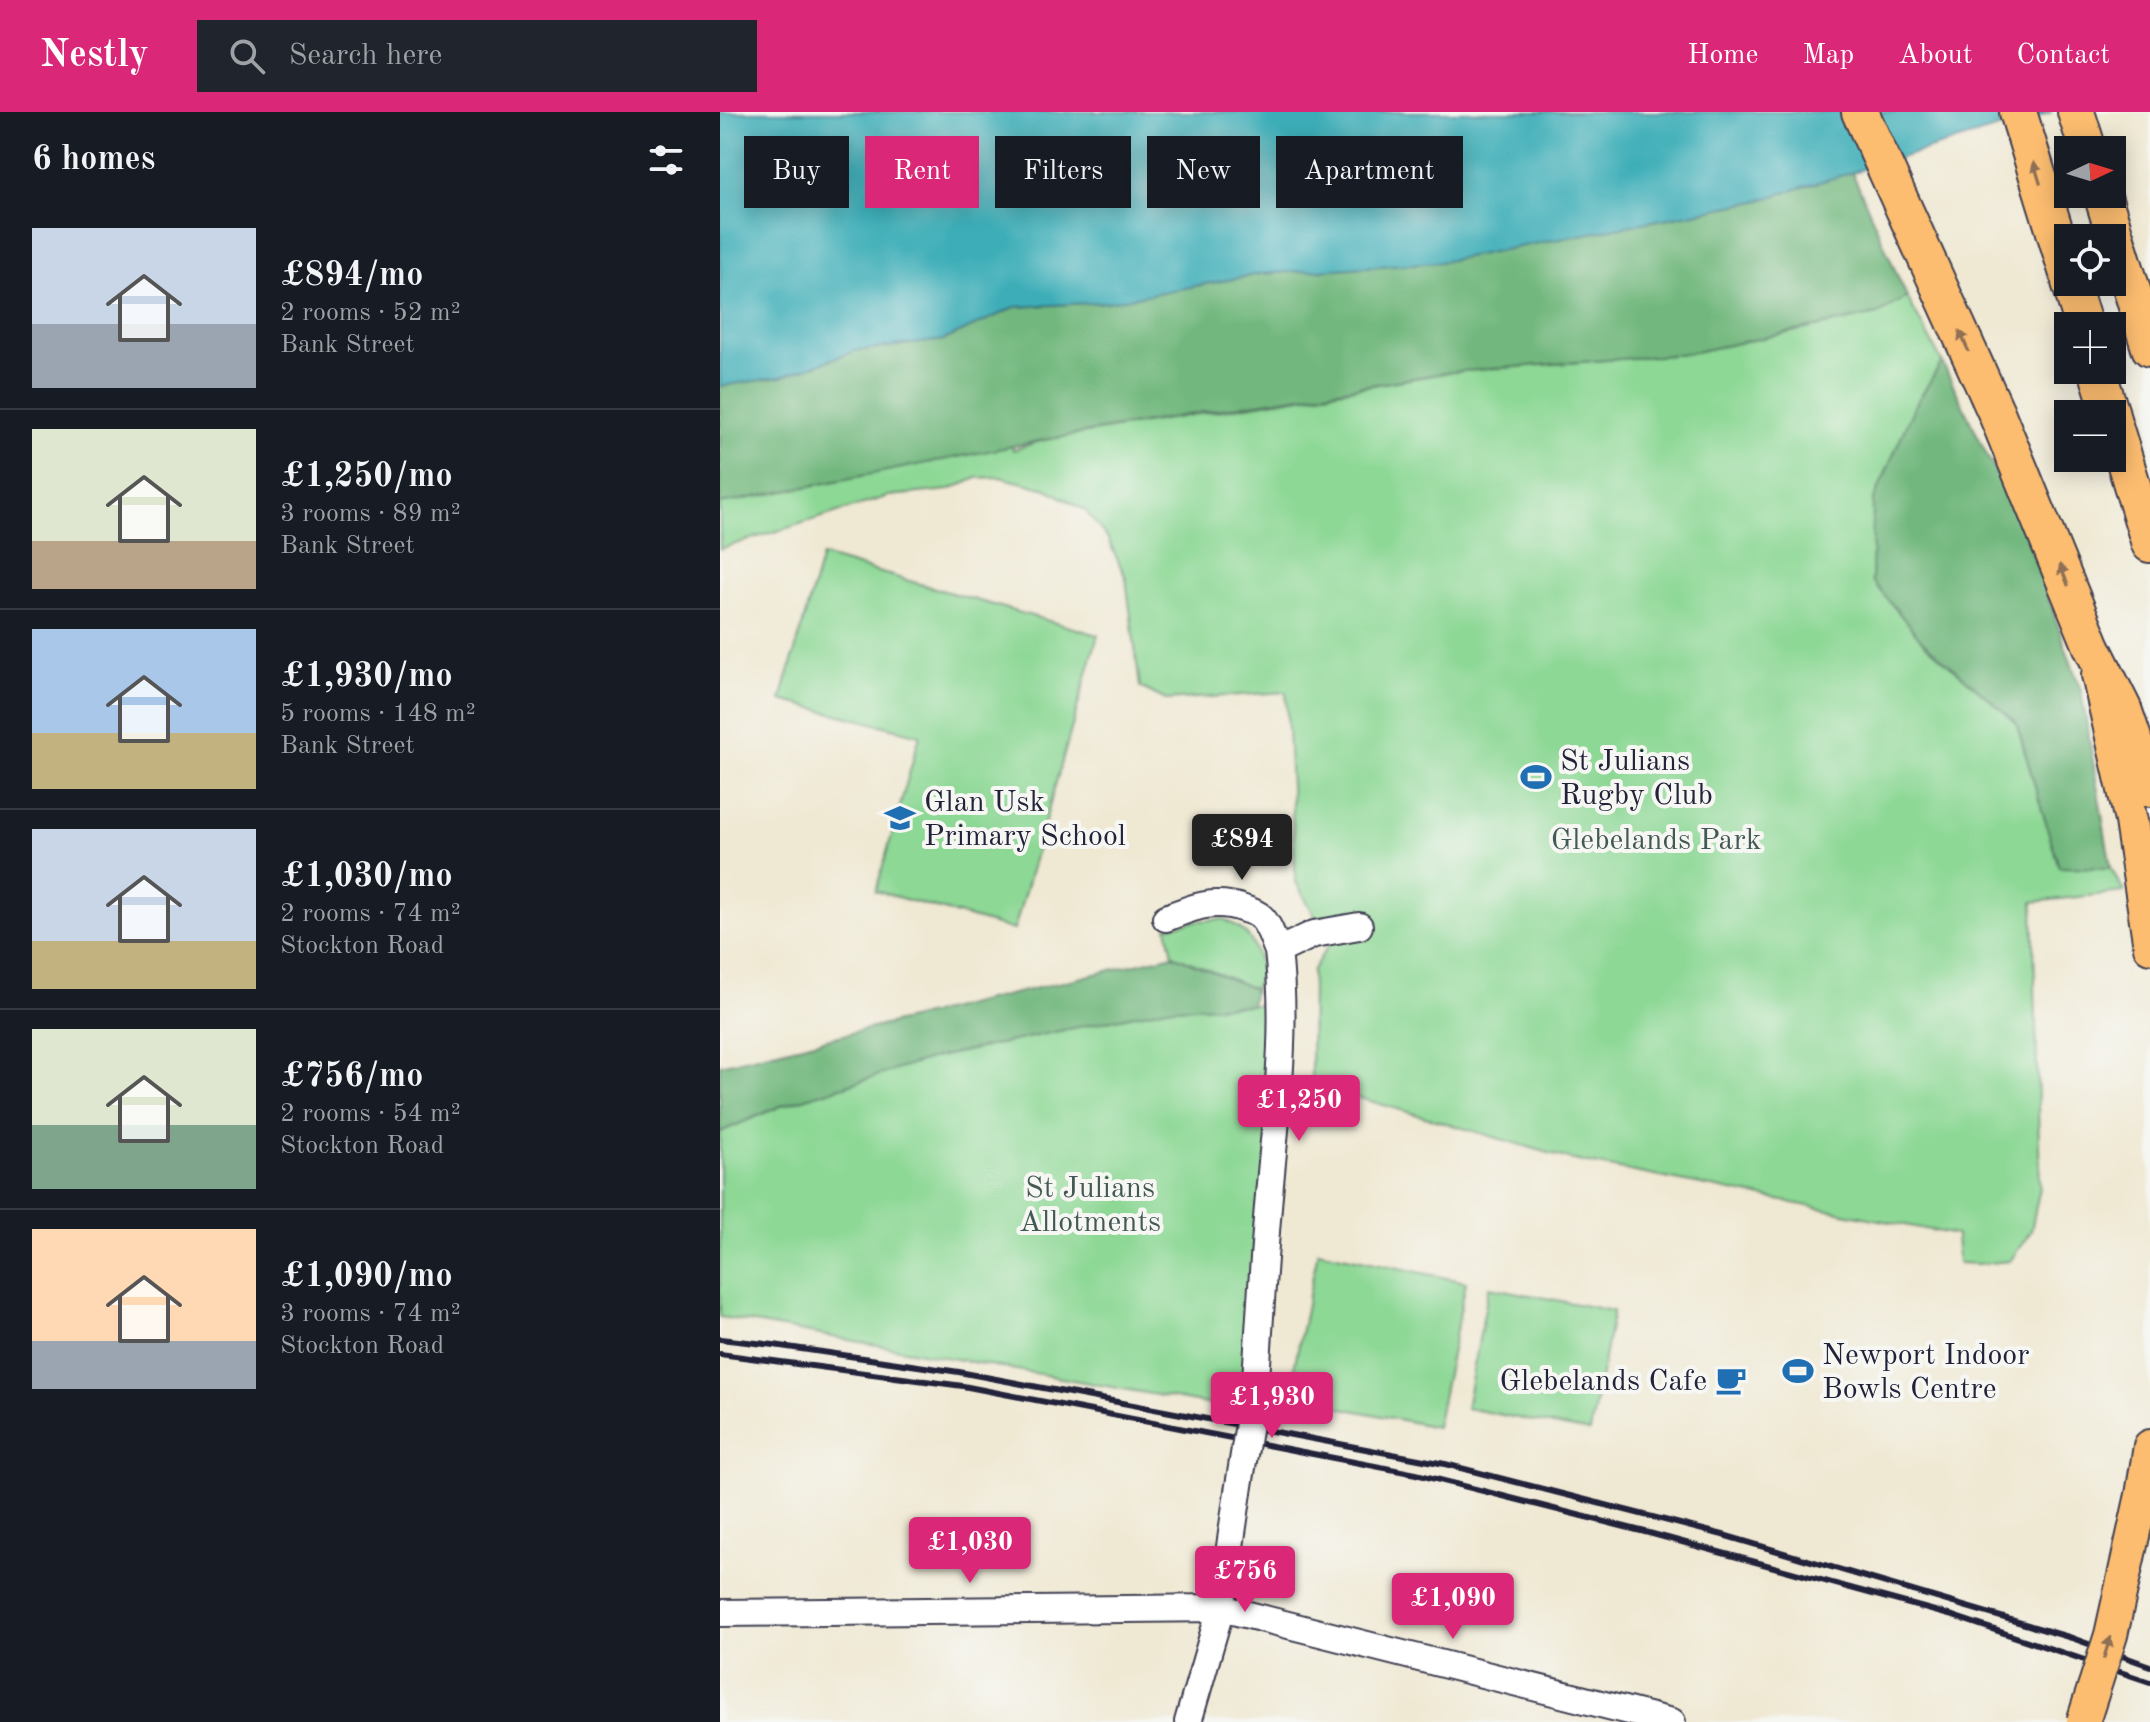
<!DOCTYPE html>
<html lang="en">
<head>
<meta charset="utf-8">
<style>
	:root { --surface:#171b24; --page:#20242c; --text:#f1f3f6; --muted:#9ea1a6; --line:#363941; --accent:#db2777 }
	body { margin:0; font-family:"Old Standard TT",serif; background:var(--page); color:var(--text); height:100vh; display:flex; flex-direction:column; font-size:30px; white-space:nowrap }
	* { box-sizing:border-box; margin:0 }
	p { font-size:26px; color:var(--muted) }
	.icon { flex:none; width:44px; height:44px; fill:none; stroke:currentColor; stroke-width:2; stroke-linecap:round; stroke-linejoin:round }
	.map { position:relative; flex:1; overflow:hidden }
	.details { display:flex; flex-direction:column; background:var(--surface); width:720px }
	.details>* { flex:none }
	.top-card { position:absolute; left:24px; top:24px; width:760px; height:72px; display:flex; gap:16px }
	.needle { width:52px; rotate:86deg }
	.tools { position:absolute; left:1334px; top:24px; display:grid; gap:16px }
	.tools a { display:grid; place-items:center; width:72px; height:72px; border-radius:0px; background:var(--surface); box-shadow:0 4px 20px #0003; font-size:40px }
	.price { position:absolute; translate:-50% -68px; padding:0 18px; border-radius:8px; background:var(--accent); color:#fff; font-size:26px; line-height:52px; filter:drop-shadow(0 2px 4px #0008) }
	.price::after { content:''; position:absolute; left:50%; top:48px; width:24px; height:18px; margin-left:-12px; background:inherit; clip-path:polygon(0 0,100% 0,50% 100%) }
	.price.current { background:#222; color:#fff }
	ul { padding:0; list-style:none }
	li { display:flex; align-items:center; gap:24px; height:200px; padding:0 32px }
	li+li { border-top:2px solid var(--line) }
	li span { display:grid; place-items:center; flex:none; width:224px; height:160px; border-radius:0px; color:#555 }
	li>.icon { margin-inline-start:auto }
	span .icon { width:96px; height:96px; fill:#fffc; stroke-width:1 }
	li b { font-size:34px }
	h2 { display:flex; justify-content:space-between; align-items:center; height:96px; padding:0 32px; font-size:34px }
	.pill { padding:0 28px; border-radius:0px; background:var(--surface); box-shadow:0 4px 20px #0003; font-size:28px; line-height:72px }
	.pill.current { background:var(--accent); color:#fff }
	header { display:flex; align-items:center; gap:48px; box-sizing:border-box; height:112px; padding:0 40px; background:var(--accent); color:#fff }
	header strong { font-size:38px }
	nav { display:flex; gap:44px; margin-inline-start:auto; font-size:28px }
	.search { width:560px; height:72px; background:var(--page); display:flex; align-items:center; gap:20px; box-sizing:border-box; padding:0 28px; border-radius:0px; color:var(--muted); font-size:30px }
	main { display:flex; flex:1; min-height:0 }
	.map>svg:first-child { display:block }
</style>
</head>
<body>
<header>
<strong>Nestly</strong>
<div class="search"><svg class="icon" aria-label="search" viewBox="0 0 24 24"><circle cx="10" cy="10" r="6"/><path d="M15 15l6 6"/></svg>Search here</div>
<nav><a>Home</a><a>Map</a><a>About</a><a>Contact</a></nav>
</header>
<main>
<section class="details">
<h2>6 homes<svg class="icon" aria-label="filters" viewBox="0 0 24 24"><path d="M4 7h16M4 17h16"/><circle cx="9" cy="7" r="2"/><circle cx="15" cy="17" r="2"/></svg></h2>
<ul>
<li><span style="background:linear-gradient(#c9d6e8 60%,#9aa5b1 0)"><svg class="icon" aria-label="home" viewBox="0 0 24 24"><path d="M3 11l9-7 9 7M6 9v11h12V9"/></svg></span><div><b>£894/mo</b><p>2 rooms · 52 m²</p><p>Bank Street</p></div></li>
<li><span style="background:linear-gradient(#dfe7d0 70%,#b9a48a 0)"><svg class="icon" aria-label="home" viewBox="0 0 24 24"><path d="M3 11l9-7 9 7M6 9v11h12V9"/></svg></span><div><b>£1,250/mo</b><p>3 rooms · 89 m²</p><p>Bank Street</p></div></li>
<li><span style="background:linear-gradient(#a9c7e8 65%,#c2b280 0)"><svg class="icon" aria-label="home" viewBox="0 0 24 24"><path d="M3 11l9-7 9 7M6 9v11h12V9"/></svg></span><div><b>£1,930/mo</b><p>5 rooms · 148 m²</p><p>Bank Street</p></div></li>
<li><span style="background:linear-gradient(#c9d6e8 70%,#c2b280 0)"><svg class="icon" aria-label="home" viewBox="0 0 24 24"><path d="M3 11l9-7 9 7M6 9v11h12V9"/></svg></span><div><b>£1,030/mo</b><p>2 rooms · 74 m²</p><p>Stockton Road</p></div></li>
<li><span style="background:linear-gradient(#dfe7d0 60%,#7fa58c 0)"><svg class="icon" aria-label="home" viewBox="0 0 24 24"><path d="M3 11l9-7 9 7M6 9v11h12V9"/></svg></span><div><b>£756/mo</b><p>2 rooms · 54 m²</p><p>Stockton Road</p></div></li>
<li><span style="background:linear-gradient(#ffd9b3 70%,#9aa5b1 0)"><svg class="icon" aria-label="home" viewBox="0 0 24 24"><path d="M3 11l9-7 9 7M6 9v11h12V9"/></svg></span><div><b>£1,090/mo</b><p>3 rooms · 74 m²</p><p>Stockton Road</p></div></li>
</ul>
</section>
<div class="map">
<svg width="1430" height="1610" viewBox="0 0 1430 1610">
	<rect width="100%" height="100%" fill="#f6f6f2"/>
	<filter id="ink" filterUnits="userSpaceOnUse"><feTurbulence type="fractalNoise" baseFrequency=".0125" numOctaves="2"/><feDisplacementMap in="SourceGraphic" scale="16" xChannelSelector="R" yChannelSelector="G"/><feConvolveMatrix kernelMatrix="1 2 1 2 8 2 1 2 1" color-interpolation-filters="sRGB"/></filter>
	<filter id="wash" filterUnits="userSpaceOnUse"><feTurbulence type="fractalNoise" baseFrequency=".006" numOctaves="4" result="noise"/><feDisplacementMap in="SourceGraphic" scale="32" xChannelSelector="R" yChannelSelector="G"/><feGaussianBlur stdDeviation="1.8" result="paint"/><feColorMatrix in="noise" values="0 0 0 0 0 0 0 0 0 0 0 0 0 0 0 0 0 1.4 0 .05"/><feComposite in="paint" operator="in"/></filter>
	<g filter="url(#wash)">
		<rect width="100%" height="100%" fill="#efe8d2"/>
		<path fill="#8dd895" stroke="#587d68" stroke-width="2" d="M1187,185L1222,250L1193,297L1203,530L1296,610L1339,755L1391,756L1404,780L1313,790L1320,1075L1311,1119L1290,1149L1258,1152L1238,1151L1236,1123L853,1048L591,972L592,859L618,818L596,806L576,770L566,580L446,588L420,575L406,466L388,427L365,398L327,377L280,365L257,366L229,378L169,384L0,437V392L292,334L293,338L324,328L731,260L965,242L1158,202Z
			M102,444L378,523L294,818L156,779L200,623L61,588Z
			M504,807C532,821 534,831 542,860L534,877L453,843L447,815L476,809Z
			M562,892L532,1300L0,1205V1020L61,994L213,946L447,896Z
			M598,1139L746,1170L716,1315L568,1285Z
			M769,1175L893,1199L870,1320L746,1296Z"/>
		<path fill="#72b87e" stroke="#4a6d5c" stroke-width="2" d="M1132,60L1187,185L1158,202L965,242L731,260L513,295L324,328L0,392V274L61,265L135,239L224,228L295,195L388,190L540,162L720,150L1037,89Z
			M1222,250L1306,424L1361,579L1391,756L1339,755L1296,610L1203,530L1152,469L1153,390L1193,297Z
			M453,843L534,877L531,893L447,896L213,946L61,994L0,1020V953Z"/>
		<path fill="#3daeb8" stroke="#30687a" stroke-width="2" d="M0,0H1332L1037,89L720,150L540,162L388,190L295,195L224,228L135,239L61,265L0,274Z"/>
	</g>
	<g filter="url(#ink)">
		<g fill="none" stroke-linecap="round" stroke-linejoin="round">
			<g stroke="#414052" stroke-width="30">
				<path id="minor" d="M446,806C473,795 495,786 524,797C530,799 537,801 541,805C550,814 553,828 558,839
					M536,1268C540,1202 544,1137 550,1072C557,994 567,916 558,839L594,822L639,814
					M0,1501L501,1496L952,1610
					M468,1610L501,1496L518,1380"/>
			</g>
			<g stroke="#414052" stroke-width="36">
				<path id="major" d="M1378,563L1411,709L1430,835
					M1422,1383L1430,1334"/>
			</g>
			<g stroke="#414052" stroke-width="40">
				<path id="highway" d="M1140,0L1276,300L1372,535L1403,597L1430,676
					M1298,0L1348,162
					M1356,0L1368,38
					M1382,82L1430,236
					M1350,170L1364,214
					M1377,258L1391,302
					M1392,307L1430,432"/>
			</g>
			<use href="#minor" stroke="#fff" stroke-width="26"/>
			<use href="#major" stroke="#fcbd6f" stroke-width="32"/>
			<use href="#highway" stroke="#fcbd6f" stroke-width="36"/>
			<path stroke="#22223b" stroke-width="6" d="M0,1227L54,1233L239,1260L725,1352L1003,1423L1352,1526L1430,1554
				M0,1242L243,1274L696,1362L929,1421L1233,1504L1430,1570"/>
			<g stroke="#414052" stroke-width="30" stroke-linecap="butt">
				<path id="minor-bridge" d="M518,1380L536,1268"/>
			</g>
			<g stroke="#414052" stroke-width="36" stroke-linecap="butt">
				<path id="major-bridge" d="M1363,1610L1391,1523L1422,1383"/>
			</g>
			<use href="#minor-bridge" stroke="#fff" stroke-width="26"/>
			<use href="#major-bridge" stroke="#fcbd6f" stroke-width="32"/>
		</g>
		<defs><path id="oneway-solid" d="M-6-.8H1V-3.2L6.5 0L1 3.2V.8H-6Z" transform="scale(2)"/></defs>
		<g fill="#8f7055">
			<use href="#oneway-solid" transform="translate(1317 61) rotate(-107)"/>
			<use href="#oneway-solid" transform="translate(1244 229) rotate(-114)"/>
			<use href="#oneway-solid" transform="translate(1344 463) rotate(-112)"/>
			<use href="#oneway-solid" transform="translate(1387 1536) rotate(-72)"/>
		</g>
	</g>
	<defs>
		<g id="stadium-bare" transform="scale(2.4)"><path d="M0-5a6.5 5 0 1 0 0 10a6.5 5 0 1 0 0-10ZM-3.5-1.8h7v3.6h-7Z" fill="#1f6fb2" stroke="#f6f6f2" stroke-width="2.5" paint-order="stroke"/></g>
		<g id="school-bare" transform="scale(2.4)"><path d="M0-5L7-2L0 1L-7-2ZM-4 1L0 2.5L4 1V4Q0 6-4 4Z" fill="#1f6fb2" stroke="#f6f6f2" stroke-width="2.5" paint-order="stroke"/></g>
		<g id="cafe-bare" transform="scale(2.4)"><path d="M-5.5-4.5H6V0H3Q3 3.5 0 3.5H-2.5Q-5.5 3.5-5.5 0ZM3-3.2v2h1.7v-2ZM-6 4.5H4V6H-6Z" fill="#1f6fb2" stroke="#f6f6f2" stroke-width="2.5" paint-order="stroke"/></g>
	</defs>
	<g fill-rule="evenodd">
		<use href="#stadium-bare" x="816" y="665"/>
		<use href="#school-bare" x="180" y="706"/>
		<use href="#stadium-bare" x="1078" y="1259"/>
		<use href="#cafe-bare" x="1011" y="1268"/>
	</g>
	<g text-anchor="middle" stroke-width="8" stroke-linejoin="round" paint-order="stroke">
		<g font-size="30" fill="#22223b" stroke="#f6f6f2" text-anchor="start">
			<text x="840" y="658">St Julians<tspan x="840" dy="34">Rugby Club</tspan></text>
			<text x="204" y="699">Glan Usk<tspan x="204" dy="34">Primary School</tspan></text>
			<text x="1102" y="1252">Newport Indoor<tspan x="1102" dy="34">Bowls Centre</tspan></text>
			<text x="987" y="1278" text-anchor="end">Glebelands Cafe</text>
		</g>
		<g font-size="30" fill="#425956" stroke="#f6f6f2">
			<text x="936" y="737">Glebelands Park</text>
			<text x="370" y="1085">St Julians<tspan x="370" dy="34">Allotments</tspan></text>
		</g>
	</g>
</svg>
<div class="tools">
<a><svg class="needle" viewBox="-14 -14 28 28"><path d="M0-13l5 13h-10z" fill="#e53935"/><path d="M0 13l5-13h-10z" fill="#9ea1a6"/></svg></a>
<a><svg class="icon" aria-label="locate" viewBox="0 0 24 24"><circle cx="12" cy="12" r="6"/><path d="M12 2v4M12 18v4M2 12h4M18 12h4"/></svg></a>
<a>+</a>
<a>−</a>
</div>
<b class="price current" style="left:522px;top:770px">£894</b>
<b class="price" style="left:579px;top:1031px">£1,250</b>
<b class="price" style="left:552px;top:1328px">£1,930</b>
<b class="price" style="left:250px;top:1473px">£1,030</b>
<b class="price" style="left:525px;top:1502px">£756</b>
<b class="price" style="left:733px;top:1529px">£1,090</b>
<div class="top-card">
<a class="pill">Buy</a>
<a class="pill current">Rent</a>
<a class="pill">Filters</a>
<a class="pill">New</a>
<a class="pill">Apartment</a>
</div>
</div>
</main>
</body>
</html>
